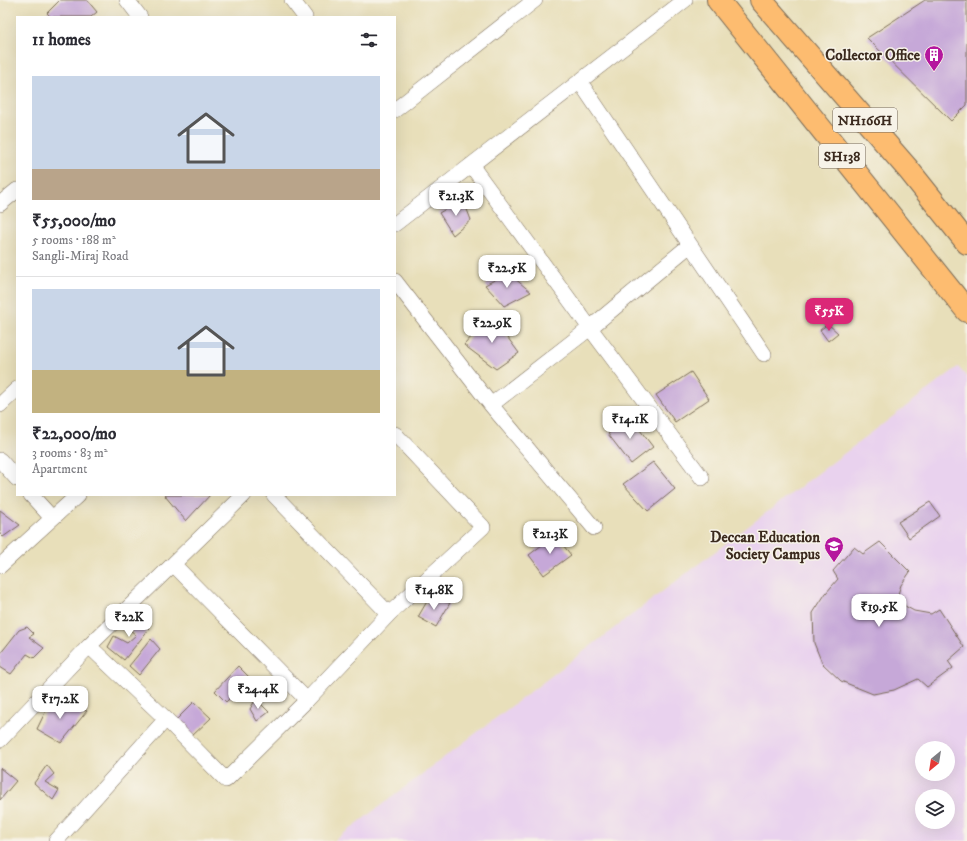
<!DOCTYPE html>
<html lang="en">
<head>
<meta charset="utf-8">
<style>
	:root { --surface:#fff; --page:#f7f7f7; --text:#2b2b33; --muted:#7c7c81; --line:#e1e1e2; --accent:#db2777 }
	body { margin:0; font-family:"IM FELL DW Pica",serif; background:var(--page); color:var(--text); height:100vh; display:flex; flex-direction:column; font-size:15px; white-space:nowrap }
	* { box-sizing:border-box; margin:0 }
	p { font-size:13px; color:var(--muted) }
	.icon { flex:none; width:22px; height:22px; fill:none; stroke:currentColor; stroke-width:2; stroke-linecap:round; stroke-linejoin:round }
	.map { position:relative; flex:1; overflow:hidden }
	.details { position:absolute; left:16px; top:16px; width:380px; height:480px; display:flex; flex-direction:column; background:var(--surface); border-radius:0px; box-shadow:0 4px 16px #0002 }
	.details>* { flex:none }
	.needle { width:26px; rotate:210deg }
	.tools { position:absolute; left:915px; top:741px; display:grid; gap:8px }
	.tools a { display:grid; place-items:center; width:40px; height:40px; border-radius:50%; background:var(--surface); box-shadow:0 4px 16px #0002; font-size:20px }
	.price { position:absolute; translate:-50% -34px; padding:0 9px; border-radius:8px; background:#fff; color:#222; font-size:13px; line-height:26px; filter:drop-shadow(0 1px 2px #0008) }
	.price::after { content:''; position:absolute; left:50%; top:24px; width:12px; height:9px; margin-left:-6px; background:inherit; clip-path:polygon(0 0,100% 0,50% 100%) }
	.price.selected { background:var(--accent); color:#fff }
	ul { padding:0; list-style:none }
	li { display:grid; align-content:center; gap:8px; height:212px; padding:0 16px }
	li+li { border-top:1px solid var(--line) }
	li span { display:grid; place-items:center; height:124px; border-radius:0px; color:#555 }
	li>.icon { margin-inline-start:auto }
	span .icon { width:72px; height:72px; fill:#fffc; stroke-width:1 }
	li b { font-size:17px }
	h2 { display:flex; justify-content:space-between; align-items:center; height:48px; padding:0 16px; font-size:17px }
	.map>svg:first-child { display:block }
</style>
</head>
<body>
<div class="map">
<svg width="967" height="841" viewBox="0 0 967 841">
	<rect width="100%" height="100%" fill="#f7f3e8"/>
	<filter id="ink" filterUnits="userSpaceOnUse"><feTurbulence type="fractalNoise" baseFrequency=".025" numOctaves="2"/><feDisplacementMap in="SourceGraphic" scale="8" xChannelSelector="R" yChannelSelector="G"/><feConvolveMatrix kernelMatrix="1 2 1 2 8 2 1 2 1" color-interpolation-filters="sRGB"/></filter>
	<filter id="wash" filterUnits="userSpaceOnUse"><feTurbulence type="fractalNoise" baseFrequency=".012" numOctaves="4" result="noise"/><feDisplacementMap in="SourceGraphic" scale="16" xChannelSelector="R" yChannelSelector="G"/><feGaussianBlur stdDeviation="0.9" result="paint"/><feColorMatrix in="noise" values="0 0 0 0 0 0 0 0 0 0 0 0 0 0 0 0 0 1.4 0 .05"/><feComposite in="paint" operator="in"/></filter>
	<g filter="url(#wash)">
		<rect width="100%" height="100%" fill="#e8dfba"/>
		<path fill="#e9d2ee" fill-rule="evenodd" d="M958,367L967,377V841H334ZM922,748H948V774H922ZM922,796H948V822H922Z"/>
		<g id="blocks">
			<path fill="#c6a8d8" d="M60,0H87L97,12L91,17H51L47,13Z
				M925,0H967V105L951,121L867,38Z
				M463,199L471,220L453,235L439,213Z
				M508,273L531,292L504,306L485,285Z
				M491,315L519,353L496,369L464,345Z
				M828,324L838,333L828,341L820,330Z
				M691,372L709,399L675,422L656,395Z
				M630,417L653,447L631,464L608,434Z
				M653,462L675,489L648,511L623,484Z
				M166,495H210L186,521L165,496Z
				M930,502L940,516L909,538L898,522Z
				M0,510L20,525L3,537L0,534Z
				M555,535L571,555L544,575L529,555Z
				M880,542L910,572L901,585L898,594L905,606L914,611L931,614L939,609L964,647L948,661L953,668L927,687L918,679L894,690L873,694L841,681L822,663L814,643L813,613L826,593L838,579L833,571L854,547L863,554Z
				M429,598L450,603L436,627L418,617Z
				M133,614L149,629L124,660L108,647L114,636L127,643L136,635L123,624Z
				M27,627L34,634L29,637L44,648L34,658L27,654L11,674L0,667V654L19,630Z
				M151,639L160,649L139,675L129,666Z
				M238,666L249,677L243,682L250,687L240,695L235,693L226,702L215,691Z
				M52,698L87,711L61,743L37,729Z
				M256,699L269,712L257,721L250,709Z
				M194,702L211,718L191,737L176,723L177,719Z
				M47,765L54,774L45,782L59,790L53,800L34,783Z
				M0,768L16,781L0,800Z"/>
		</g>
	</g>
	<g filter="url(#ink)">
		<use href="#blocks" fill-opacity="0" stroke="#786955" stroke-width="1"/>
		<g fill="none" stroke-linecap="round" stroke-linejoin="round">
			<g stroke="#786955" stroke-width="16">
				<path id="street" d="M127,0L140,17
					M292,0L305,17
					M580,82L764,354
					M395,110L535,0
					M471,165L590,328L702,478
					M0,204L17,190
					M395,224L685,0
					M395,281L491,405L594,528
					M0,405L17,389
					M491,405L590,328L690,245
					M0,460L17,479
					M31,495L52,518
					M274,495L389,614
					M173,564L307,700
					M0,566L78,495
					M89,646L244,495
					M0,740L89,646L166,719L226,780L307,700L389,614L483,527L395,434
					M56,841L166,719"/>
			</g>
			<g stroke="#786955" stroke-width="24">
				<path id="highway" d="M718,0L967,311
					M761,0L908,169L967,243"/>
			</g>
			<use href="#street" stroke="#fff" stroke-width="15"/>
			<use href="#highway" stroke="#fdbc70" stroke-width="22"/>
		</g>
	</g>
	<defs>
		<g id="building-pin" transform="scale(1)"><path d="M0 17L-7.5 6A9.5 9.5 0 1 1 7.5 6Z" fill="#b5179e" stroke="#f7f3e8"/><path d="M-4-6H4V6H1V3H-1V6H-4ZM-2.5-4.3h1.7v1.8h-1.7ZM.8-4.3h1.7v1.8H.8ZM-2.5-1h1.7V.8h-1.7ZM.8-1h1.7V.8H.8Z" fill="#fff"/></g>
		<g id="university-pin" transform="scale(1)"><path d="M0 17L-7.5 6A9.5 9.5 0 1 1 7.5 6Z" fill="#b5179e" stroke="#f7f3e8"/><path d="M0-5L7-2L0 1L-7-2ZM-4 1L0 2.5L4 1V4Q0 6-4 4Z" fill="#fff"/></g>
	</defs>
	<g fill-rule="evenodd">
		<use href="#building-pin" x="934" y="55"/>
		<use href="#university-pin" x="834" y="546"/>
	</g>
	<g text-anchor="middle" stroke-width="3" stroke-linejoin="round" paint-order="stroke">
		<g fill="#f7f3e8" stroke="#73665b" stroke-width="1">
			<rect x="833" y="108" width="64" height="24" rx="3"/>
			<rect x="819" y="144" width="46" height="24" rx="3"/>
		</g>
		<g font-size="14" font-weight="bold" fill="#3b2a1e">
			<text x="865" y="125">NH166H</text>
			<text x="842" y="161">SH138</text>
		</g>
		<g font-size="15" font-weight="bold" fill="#3b2a1e" stroke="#f7f3e8" text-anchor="end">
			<text x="920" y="60">Collector Office</text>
			<text x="820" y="542">Deccan Education<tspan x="820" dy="17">Society Campus</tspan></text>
		</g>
	</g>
</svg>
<div class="tools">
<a><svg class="needle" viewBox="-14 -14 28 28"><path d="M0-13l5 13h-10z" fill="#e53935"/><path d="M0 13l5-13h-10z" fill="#7c7c81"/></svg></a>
<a><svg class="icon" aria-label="layers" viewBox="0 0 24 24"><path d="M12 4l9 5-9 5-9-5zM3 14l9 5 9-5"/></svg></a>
</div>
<b class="price" style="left:456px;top:217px">₹21.3K</b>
<b class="price" style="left:507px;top:289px">₹22.5K</b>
<b class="price selected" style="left:829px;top:332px">₹55K</b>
<b class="price" style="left:492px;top:344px">₹22.9K</b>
<b class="price" style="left:630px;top:440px">₹14.1K</b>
<b class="price" style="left:550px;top:555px">₹21.3K</b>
<b class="price" style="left:434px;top:611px">₹14.8K</b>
<b class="price" style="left:879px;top:628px">₹19.5K</b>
<b class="price" style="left:129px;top:638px">₹22K</b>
<b class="price" style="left:258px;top:710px">₹24.4K</b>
<b class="price" style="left:60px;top:720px">₹17.2K</b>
<section class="details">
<h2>11 homes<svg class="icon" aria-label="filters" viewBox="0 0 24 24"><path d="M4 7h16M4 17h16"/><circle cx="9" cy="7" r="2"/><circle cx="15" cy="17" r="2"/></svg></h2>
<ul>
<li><span style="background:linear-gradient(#c9d6e8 75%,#b9a48a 0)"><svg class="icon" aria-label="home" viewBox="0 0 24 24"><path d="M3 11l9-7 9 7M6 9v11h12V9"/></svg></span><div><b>₹55,000/mo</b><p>5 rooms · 188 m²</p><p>Sangli-Miraj Road</p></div></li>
<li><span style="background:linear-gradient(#c9d6e8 65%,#c2b280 0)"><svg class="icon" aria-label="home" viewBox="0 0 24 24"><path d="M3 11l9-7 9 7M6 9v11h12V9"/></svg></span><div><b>₹22,000/mo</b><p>3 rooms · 83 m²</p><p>Apartment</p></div></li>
</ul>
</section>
</div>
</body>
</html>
